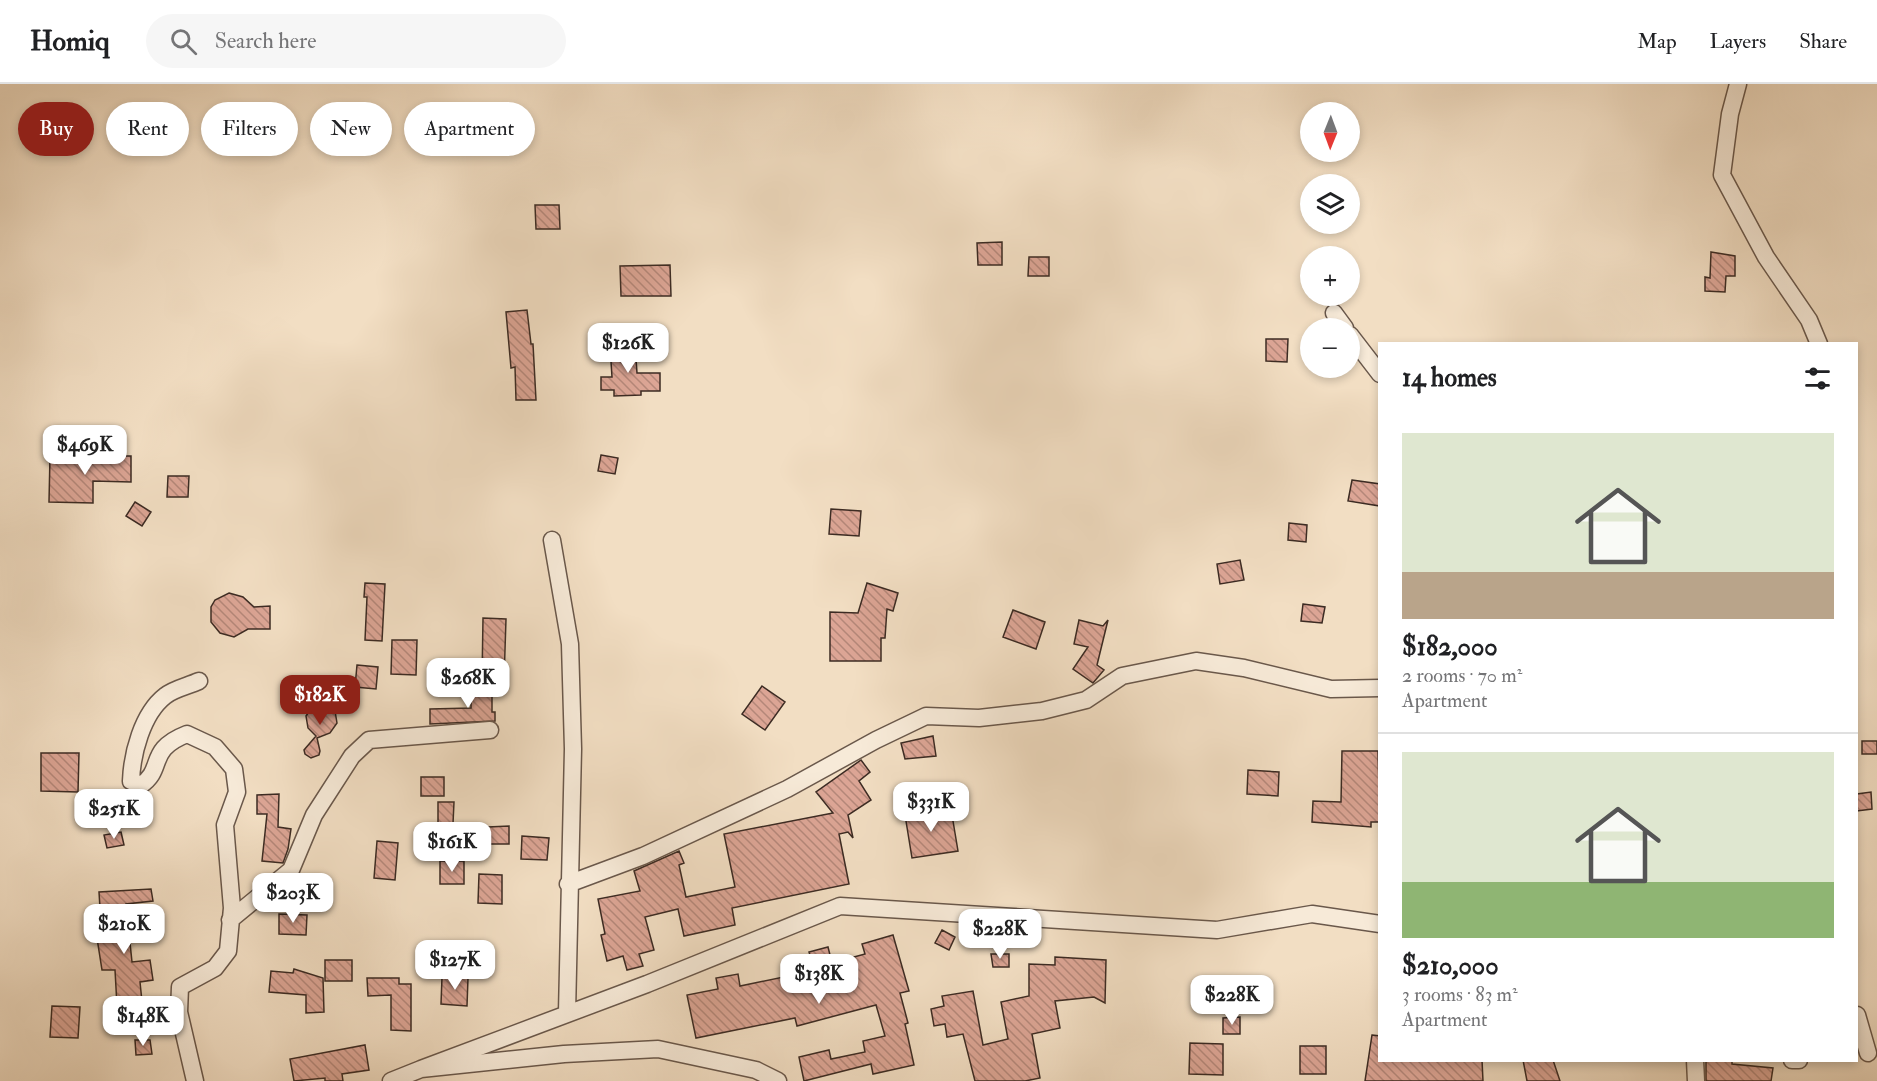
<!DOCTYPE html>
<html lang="en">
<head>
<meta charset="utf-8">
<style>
	:root { --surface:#fff; --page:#f6f6f6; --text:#202124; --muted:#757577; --line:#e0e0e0; --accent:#8f2418 }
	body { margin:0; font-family:"IM FELL Double Pica",serif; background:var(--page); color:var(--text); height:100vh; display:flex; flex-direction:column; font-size:22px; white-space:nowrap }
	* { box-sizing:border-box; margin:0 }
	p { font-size:20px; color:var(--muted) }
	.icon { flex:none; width:33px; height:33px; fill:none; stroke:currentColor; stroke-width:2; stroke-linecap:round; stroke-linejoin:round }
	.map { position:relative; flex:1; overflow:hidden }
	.drawer { position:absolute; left:1378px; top:258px; width:480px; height:720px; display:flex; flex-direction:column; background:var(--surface); border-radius:0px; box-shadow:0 3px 9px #0003 }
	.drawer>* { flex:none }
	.banner { position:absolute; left:18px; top:18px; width:570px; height:54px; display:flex; gap:12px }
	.needle { width:39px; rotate:181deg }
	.buttons { position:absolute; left:1300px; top:18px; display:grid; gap:12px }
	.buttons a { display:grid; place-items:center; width:60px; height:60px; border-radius:50%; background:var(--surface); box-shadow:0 3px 9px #0003; font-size:30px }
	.price { position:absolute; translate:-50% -51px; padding:0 14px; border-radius:12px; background:#fff; color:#222; font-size:20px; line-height:39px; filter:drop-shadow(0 2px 3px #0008) }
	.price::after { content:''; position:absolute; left:50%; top:36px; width:18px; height:14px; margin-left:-9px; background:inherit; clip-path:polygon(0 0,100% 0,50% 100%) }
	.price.active { background:var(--accent); color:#fff }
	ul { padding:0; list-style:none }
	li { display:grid; align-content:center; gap:12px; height:318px; padding:0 24px }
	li+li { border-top:2px solid var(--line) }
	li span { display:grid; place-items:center; height:186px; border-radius:0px; color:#555 }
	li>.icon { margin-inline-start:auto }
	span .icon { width:108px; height:108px; fill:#fffc; stroke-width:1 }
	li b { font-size:26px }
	h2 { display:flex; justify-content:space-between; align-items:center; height:72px; padding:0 24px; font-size:26px }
	.pill { padding:0 21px; border-radius:27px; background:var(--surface); box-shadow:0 3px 9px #0003; font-size:21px; line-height:54px }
	.pill.active { background:var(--accent); color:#fff }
	header { display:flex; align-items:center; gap:36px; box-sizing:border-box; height:84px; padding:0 30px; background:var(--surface); border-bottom:2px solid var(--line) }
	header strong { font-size:28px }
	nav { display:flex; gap:33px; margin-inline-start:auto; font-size:21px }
	.search { width:420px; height:54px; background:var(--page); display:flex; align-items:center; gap:15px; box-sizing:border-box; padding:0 21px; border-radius:33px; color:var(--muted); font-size:22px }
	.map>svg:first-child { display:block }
</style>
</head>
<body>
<header>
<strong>Homiq</strong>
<div class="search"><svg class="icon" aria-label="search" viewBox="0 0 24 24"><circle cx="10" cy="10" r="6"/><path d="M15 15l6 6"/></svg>Search here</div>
<nav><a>Map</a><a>Layers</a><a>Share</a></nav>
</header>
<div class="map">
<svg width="1877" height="997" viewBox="0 0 1877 997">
	<defs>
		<pattern id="building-back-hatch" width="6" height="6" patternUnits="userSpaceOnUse" patternTransform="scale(1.5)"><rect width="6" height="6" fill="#dca595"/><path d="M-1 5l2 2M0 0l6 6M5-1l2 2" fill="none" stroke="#b48779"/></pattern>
	</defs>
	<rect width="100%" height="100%" fill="#f2dec3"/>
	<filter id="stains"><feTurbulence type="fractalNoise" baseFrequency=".00333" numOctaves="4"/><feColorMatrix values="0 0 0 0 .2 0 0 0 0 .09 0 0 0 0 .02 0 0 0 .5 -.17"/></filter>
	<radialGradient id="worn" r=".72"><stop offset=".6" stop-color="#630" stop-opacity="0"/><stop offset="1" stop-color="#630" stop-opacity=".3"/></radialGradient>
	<path fill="url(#building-back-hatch)" stroke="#3c2b23" stroke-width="1.5" d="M441,29H454V44H441Z
		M465,46H483V65L465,66Z
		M535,121H559L560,145H536Z
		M1002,158V181H978L977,159Z
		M1711,168L1735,172V192H1726L1725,208L1705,207V193L1710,194Z
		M1029,173H1049V192H1028Z
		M670,181L671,212H621L620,182Z
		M527,226L531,260H533L536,316H516L515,283L511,284L506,228Z
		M1266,255H1288L1287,278L1266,277Z
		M635,260L637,289H660V307H641V311L614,312V306H601V293H612L610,262Z
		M601,371L618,374L615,390L598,387Z
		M50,372H131V398L93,397V419L49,418Z
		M168,392H189L188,413H167Z
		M1352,396L1380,400V422L1348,417Z
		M135,418L151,428L142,442L126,432Z
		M831,425L861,427L859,452L829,450Z
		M1289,439L1307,441L1306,458L1288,456Z
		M1240,476L1244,496L1220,500L1217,480Z
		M365,499L385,500L382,557L365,556L367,513H364Z
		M867,499L898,509L893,527L887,525L885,554H881V577H830V528L858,529Z
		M229,509L243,513L254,523L270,522V545H248L234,553L220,549L211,538V523L215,516Z
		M1303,520L1325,523L1322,539L1301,537Z
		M1013,526L1045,538L1036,565L1003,553Z
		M483,534L506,535L504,597L482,596Z
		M1079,536L1103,542L1108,536L1097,581L1104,586L1093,599L1073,585L1088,563L1074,560Z
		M392,556H417L416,591L391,590Z
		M357,581L378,583L376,605L355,603Z
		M471,602H492V628H495V637L430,640V625L471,624Z
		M762,602L785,618L765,646L742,630Z
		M318,620H325L335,627L337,639L330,649L317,654L320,667L319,671L311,674L305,670L304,666L316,652L308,644L306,632L313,622Z
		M933,652L936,672L905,675L901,659Z
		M1862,657H1877V670H1862Z
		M1342,667H1378L1380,738H1371V743L1312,738L1313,717L1341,718Z
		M41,669H79L78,708L41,707Z
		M861,676L870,688L859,697L871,716L848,731L853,754L848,748L839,750L849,800L732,824L735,841L684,852L678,825L645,833L654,866L639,870L643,882L627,886L623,872L607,877L601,851L605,850L598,815L640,807L634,787L679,767L684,779L679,781L686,813L735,803L724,750L833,729L816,708Z
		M1248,686L1279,688L1278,712L1247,710Z
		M421,693H444V712H421Z
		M1871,708L1872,725L1857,727V710Z
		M279,710L278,743L291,745L288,765L283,779L262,777L267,730H257V711Z
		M438,718H454L452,761L438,760Z
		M951,725L958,767L912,774L905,731Z
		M509,742V760H488V743Z
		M121,748L124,761L107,764L104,751Z
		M522,752L549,754L547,776L521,775Z
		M377,757L398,759L395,796L374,794Z
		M440,777H464V800H440Z
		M479,790L502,791V820L478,819Z
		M151,805L153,817L126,820L132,878L150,876L153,896L140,898L144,937L118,940L115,886H102L97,854L115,851L111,824H100L99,808Z
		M279,830L307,831L306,851L279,850Z
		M942,846L955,853L949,866L935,859Z
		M893,851L909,907L900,909L908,939L905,940L914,981L873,990L871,980L804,997L799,973L829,966L831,975L865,968L863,957L885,952L876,921L797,942L795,934L696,954L687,911L718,905L716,894L738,890L740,902L784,893V891L814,883L809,868L828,863L832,879L865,870L862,860Z
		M991,870H1009V883H993Z
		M1055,873L1106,876L1105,919L1094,913L1055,917L1060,944L1032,950L1040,994L1025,997H975L963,950L947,953L945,940L934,942L931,925L944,922L942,912L973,907L983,961L1008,955L1001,918L1029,912V880L1055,881Z
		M325,876H352V897H325Z
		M294,885L323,894L324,928L306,929V911L269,908L271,887L293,889Z
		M442,893L468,894L467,922L441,920Z
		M367,894H399V900H411V947L391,946V911L368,912Z
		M52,922L80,923L78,954L50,953Z
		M1240,933V950H1223V934Z
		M1372,951L1380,952V976H1482L1483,997H1365Z
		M135,956H150L152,970L136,971Z
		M1190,959L1223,960V991L1189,990Z
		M365,961L369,986L342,990L343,997H325V994L294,997L290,975Z
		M1300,962H1326V990H1300Z
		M1523,976H1553L1560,997H1527Z
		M1706,976H1732V980L1773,984L1771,997H1706Z"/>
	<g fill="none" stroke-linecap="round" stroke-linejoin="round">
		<g stroke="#6a584b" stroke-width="19">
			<path id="minor" d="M1738,0L1730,30L1722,91L1766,173L1809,236L1819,260
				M1334,229L1345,244
				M1350,251L1380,290
				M552,456L570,560L573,665L567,929
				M568,800L643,772L787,705L876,656L926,632L979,634L1042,627L1086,616L1122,592L1196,577L1244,584L1331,605L1380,604
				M230,836L291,786L314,731L352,672L369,656L490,646
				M1857,931L1868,969
				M1695,976L1696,997
				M1792,976H1799
				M421,985L647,900L840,822L1217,846L1312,830L1380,840
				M195,997L179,928L180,903L215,884L228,867L232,824L225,741L237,708L234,685L215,663L187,650C146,666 165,685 141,701L131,697C132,670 142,630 165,612C173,605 188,602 199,597
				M391,997L421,985L564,970L658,965L756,986L778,997"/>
		</g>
		<use href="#minor" stroke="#f7ead8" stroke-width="16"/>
	</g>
	<rect width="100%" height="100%" filter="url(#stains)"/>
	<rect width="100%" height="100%" fill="url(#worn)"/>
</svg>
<div class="buttons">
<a><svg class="needle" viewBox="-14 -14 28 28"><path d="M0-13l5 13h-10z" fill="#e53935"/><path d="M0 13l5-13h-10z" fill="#757577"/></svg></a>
<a><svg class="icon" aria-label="layers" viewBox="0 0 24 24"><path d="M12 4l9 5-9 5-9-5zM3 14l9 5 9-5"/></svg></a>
<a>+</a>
<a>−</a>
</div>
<b class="price" style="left:628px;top:290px">$126K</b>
<b class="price" style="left:85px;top:392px">$469K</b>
<b class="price" style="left:468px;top:625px">$268K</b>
<b class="price active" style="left:320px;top:642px">$182K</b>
<b class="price" style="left:931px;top:749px">$331K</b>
<b class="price" style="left:114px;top:756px">$251K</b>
<b class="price" style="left:452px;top:789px">$161K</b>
<b class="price" style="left:293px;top:840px">$203K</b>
<b class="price" style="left:124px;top:871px">$210K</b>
<b class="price" style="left:1000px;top:876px">$228K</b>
<b class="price" style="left:455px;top:907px">$127K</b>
<b class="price" style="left:819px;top:921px">$138K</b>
<b class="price" style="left:1232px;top:942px">$228K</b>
<b class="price" style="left:143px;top:963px">$148K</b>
<div class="banner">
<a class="pill active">Buy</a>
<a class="pill">Rent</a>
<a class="pill">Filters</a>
<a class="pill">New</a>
<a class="pill">Apartment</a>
</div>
<section class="drawer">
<h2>14 homes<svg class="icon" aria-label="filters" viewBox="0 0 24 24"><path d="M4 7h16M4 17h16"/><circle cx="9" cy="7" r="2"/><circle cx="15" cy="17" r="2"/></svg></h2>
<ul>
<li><span style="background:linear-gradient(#dfe7d0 75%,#b9a48a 0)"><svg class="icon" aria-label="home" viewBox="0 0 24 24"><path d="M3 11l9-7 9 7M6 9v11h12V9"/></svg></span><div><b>$182,000</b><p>2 rooms · 70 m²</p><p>Apartment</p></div></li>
<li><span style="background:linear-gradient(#dfe7d0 70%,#8fb573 0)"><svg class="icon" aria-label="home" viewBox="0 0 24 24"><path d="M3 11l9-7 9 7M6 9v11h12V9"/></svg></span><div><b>$210,000</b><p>3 rooms · 83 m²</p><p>Apartment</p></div></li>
</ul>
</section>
</div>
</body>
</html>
